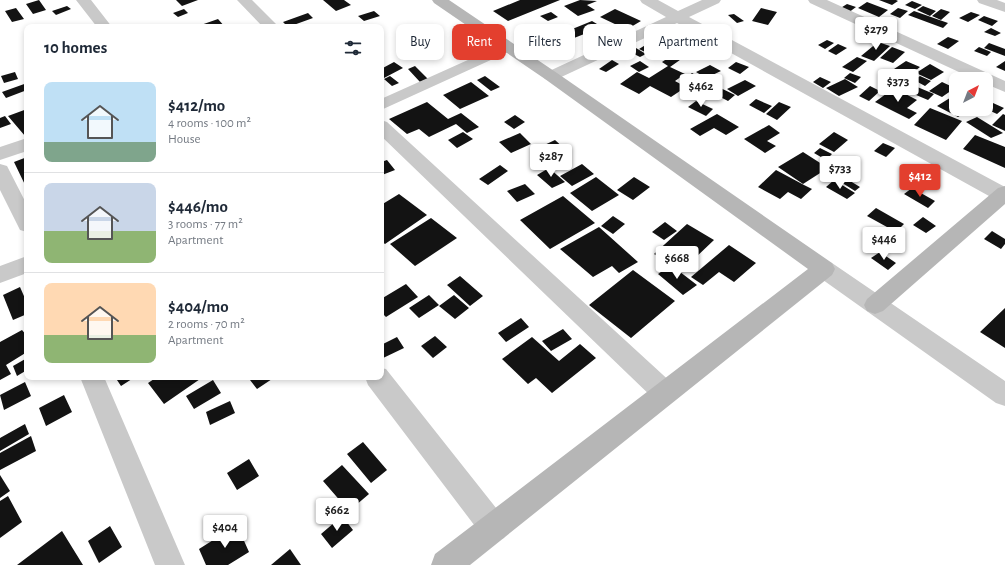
<!DOCTYPE html>
<html lang="en">
<head>
<meta charset="utf-8">
<style>
	:root { --surface:#fff; --page:#f2f2f3; --text:#1f2937; --muted:#747a83; --line:#e0e1e3; --accent:#e33f2e }
	body { margin:0; font-family:"Alegreya Sans",sans-serif; background:var(--page); color:var(--text); height:100vh; display:flex; flex-direction:column; font-size:15px; white-space:nowrap }
	* { box-sizing:border-box; margin:0 }
	p { font-size:13px; color:var(--muted) }
	.icon { flex:none; width:22px; height:22px; fill:none; stroke:currentColor; stroke-width:2; stroke-linecap:round; stroke-linejoin:round }
	.map { position:relative; flex:1; overflow:hidden }
	.drawer { position:absolute; left:24px; top:24px; width:360px; height:356px; display:flex; flex-direction:column; background:var(--surface); border-radius:8px; box-shadow:0 2px 6px #0003 }
	.drawer>* { flex:none }
	.guide { position:absolute; left:396px; top:24px; width:380px; height:36px; display:flex; gap:8px }
	.needle { width:26px; rotate:42deg }
	.fabs { position:absolute; left:949px; top:72px; display:grid; gap:8px }
	.fabs a { display:grid; place-items:center; width:44px; height:44px; border-radius:8px; background:var(--surface); box-shadow:0 2px 6px #0003; font-size:20px }
	.price { position:absolute; translate:-50% -34px; padding:0 9px; border-radius:4px; background:#fff; color:#222; font-size:13px; line-height:26px; filter:drop-shadow(0 1px 2px #0008) }
	.price::after { content:''; position:absolute; left:50%; top:24px; width:12px; height:9px; margin-left:-6px; background:inherit; clip-path:polygon(0 0,100% 0,50% 100%) }
	.price.active { background:var(--accent); color:#fff }
	ul { padding:0; list-style:none }
	li { display:flex; align-items:center; gap:12px; height:100px; padding:0 20px }
	li+li { border-top:1px solid var(--line) }
	li span { display:grid; place-items:center; flex:none; width:112px; height:80px; border-radius:8px; color:#555 }
	li>.icon { margin-inline-start:auto }
	span .icon { width:48px; height:48px; fill:#fffc; stroke-width:1 }
	li b { font-size:17px }
	h2 { display:flex; justify-content:space-between; align-items:center; height:48px; padding:0 20px; font-size:17px }
	.chip { padding:0 14px; border-radius:8px; background:var(--surface); box-shadow:0 2px 6px #0003; font-size:14px; line-height:36px }
	.chip.active { background:var(--accent); color:#fff }
	.map>svg:first-child { display:block }
</style>
</head>
<body>
<div class="map">
<svg width="1005" height="565" viewBox="0 0 1005 565">
	<rect width="100%" height="100%" fill="#fff"/>
	<path fill="#131313" d="M39,0L46,10L33,14L26,4Z
		M176,0H198L182,6Z
		M323,0H344L351,5L336,11Z
		M520,0H560L508,21L493,11Z
		M580,0L597,1L587,5L595,10L578,16L564,6Z
		M879,0H896L898,1L892,5Z
		M912,1L922,5L915,9L905,5Z
		M867,2L888,10L879,17L858,8Z
		M847,4L856,7L848,13L839,9Z
		M67,6L71,9L56,15L52,11Z
		M923,6L936,11L930,16L917,10Z
		M16,8L24,19L12,22L5,11Z
		M761,8L777,12L768,25L752,21Z
		M898,8L908,11L900,18L890,14Z
		M184,9L188,13L178,17L173,13Z
		M615,9L641,21L619,34L612,31L619,26L600,17Z
		M941,9L950,12L941,20L932,16Z
		M374,11L380,16L364,21L358,16Z
		M914,11L948,23L943,28L908,15Z
		M551,12L558,17L548,21L540,16Z
		M971,12L980,15L968,22L959,18Z
		M308,13L313,18L288,27L283,22Z
		M734,14L744,21L737,23L728,15Z
		M984,16L998,21L992,26L978,20Z
		M218,19L225,27L198,26Z
		M592,21L602,27L569,40L560,34Z
		M673,28L689,35L655,57L639,49Z
		M991,28L1001,33L995,36L984,32Z
		M948,37L959,41L948,49L937,44Z
		M827,40L834,43L825,49L818,45Z
		M878,42L890,46L874,61L861,56Z
		M989,43L1005,49V56L984,48Z
		M838,44L847,48L836,55L828,51Z
		M686,46L694,50L670,67L685,74L675,81L686,87L671,97L650,86L639,94L620,84L637,72L649,78L668,66L662,62Z
		M892,47L905,52L893,63L880,58Z
		M979,47L991,52L987,56L974,51Z
		M636,48L646,54L640,57L630,52Z
		M857,57L867,61L853,72L842,67Z
		M612,60L619,64L606,72L599,69Z
		M640,61L649,67L639,72L630,66Z
		M906,61L920,67L906,78L891,71Z
		M1005,61V71L996,67Z
		M394,62L403,68L384,78L381,76V69Z
		M736,62L749,67L740,74L728,68Z
		M930,64L944,72L931,80L916,73Z
		M710,65L721,71L706,78L696,72Z
		M415,66L428,79L420,82L408,69Z
		M15,72L18,79L4,83L1,76Z
		M692,73L703,79L696,83L686,78Z
		M850,73L861,77L855,83L844,78Z
		M390,76L399,83L392,86L384,79Z
		M485,76L500,87L491,91L477,80Z
		M920,76L931,81L925,86L914,80Z
		M820,77L831,82L823,88L813,82Z
		M845,79L858,87L839,96L826,88Z
		M745,80L756,86L738,96L727,89Z
		M706,81L735,95L728,101L699,86Z
		M903,81L934,94L928,100L897,87Z
		M471,82L489,96L460,109L443,95Z
		M942,82L955,88L942,97L929,91Z
		M27,83V90L6,98L2,92Z
		M870,86L880,91L869,101L859,96Z
		M894,88L917,100L907,108L917,113L909,119L875,102Z
		M953,96L956,97V109H970L958,117L937,106Z
		M756,99L772,106L764,113L749,105Z
		M696,101L713,109L706,116L688,107Z
		M427,102L448,119L461,113L479,127L467,133L456,124L429,137L419,129L407,134L389,119Z
		M779,102L791,107L777,120L766,114Z
		M993,103L1004,108L997,114L986,109Z
		M930,108L962,121L946,140L914,125Z
		M27,109V135L25,136L8,116Z
		M717,114L739,127L726,135L714,128L700,136L690,129Z
		M1003,114L1005,115V131L992,125Z
		M515,115L525,122L514,129L504,122Z
		M5,116L11,124L0,128V118Z
		M977,117L1003,133L991,138L966,122Z
		M769,125L780,133L767,141L776,146L765,153L744,139Z
		M463,132L473,139L457,148L448,140Z
		M834,132L848,140L834,152L819,144Z
		M520,133L531,144L511,153L499,142Z
		M975,135L1005,147V168L963,149Z
		M555,140L566,150L549,158L538,148Z
		M883,143L895,148L886,157L874,151Z
		M820,148L832,154L826,160L814,153Z
		M803,152L828,168L803,184L778,167Z
		M27,157V189L14,162Z
		M387,160L395,170L382,175L381,162Z
		M582,164L594,174L572,186L560,176Z
		M500,165L508,171L488,185L479,179Z
		M549,168L565,182L552,188L537,175Z
		M776,170L804,185L812,189L801,199L788,192L780,199L758,187Z
		M842,176L860,187L855,191L836,179Z
		M596,177L619,195L592,211L570,193Z
		M634,177L650,187L633,200L617,190Z
		M834,180L855,193L847,199L826,187Z
		M525,184L535,194L517,202L507,191Z
		M912,188L935,201L928,208L904,194Z
		M399,194L427,215L385,244L381,241V205Z
		M563,196L595,223L550,249L520,220Z
		M876,208L904,224L896,232L867,216Z
		M613,216L625,224L613,234L601,226Z
		M923,217L936,226L926,233L913,225Z
		M431,218L457,238L415,266L390,244Z
		M665,222L677,231L664,240L652,232Z
		M687,224L714,240L694,259L680,250L667,262L654,254Z
		M599,227L638,262L619,273L612,266L593,277L560,249Z
		M992,231L1005,239V244L1001,249L984,239Z
		M729,245L756,263L734,282L719,272L703,285L691,277Z
		M880,252L896,263L888,270L871,258Z
		M671,265L697,285L683,295L658,274Z
		M633,270L675,301L631,338L589,305Z
		M460,276L483,296L470,306L447,285Z
		M406,284L418,297L386,317L381,312V299Z
		M20,287L27,303V314L13,320L3,295Z
		M429,295L439,305L419,318L409,308Z
		M454,295L469,308L455,319L439,306Z
		M1005,308V348L980,332Z
		M521,318L529,327L506,342L498,333Z
		M563,329L572,339L551,351L542,341Z
		M22,330L27,336V352L6,365L11,374L0,380V342Z
		M435,336L447,347L433,358L421,346Z
		M397,337L404,348L381,359V345Z
		M532,337L559,361L580,344L596,358L552,393L536,378L528,384L502,359Z
		M27,358V370L17,376L13,366Z
		M115,377H135L121,386Z
		M157,377H203L164,404L148,383Z
		M254,377H275L257,389L250,380Z
		M213,380L221,393L194,409L186,396Z
		M25,382L31,396L4,410L0,395Z
		M64,395L72,412L46,426L39,408Z
		M230,401L235,413L210,425L206,412Z
		M25,424L29,434L0,451V438Z
		M31,436L36,451L0,470V453Z
		M363,442L387,470L371,483L347,454Z
		M249,459L259,476L237,490L227,473Z
		M342,465L369,494L349,511L323,481Z
		M0,475L10,491L0,498Z
		M8,496L22,522L0,538V501Z
		M342,516L353,530L332,548L321,534Z
		M237,525L249,552L228,565H206L199,549Z
		M110,526L122,547L99,563L88,541Z
		M62,531L83,565H17Z
		M290,549L301,565H271Z"/>
	<g fill="none" stroke-linecap="round" stroke-linejoin="round">
		<path fill="#c9c9c9" fill-rule="evenodd" d="M76,0H91L112,27H97Z
			M237,0H252L279,27H263Z
			M640,0H658L678,11L702,0H721L719,3L689,17L1005,187V203L998,201L677,23L557,79L551,81L545,79L543,76L545,73L666,17L642,3Z
			M808,0H827L1005,81V92L986,84V79H974L810,3Z
			M977,0H997L1005,3V12L979,3Z
			M508,42L513,44L516,47L513,50L381,110V99Z
			M381,120L387,122L674,385L678,393L674,401L665,404L656,401L381,136Z
			M27,138V151L0,160V147Z
			M0,164L7,166L27,205V232L20,230L0,190Z
			M27,256V273L0,283V266Z
			M824,261L832,263L1005,381V406L996,403L816,275L813,269L816,263Z
			M381,368L386,369L504,518L508,528L504,538L494,542L484,538L368,385L365,377H381Z
			M80,377H104L185,565H155Z"/>
		<path fill="#b6b6b6" fill-rule="evenodd" d="M432,0H449L557,73L832,263L835,269L832,275L470,565H431L435,554L808,269L545,79L434,3Z
			M1005,186V204L883,311L875,314L867,311L864,305L867,299L998,188Z"/>
	</g>
</svg>
<div class="fabs">
<a><svg class="needle" viewBox="-14 -14 28 28"><path d="M0-13l5 13h-10z" fill="#e53935"/><path d="M0 13l5-13h-10z" fill="#747a83"/></svg></a>
</div>
<b class="price" style="left:876px;top:51px">$279</b>
<b class="price" style="left:898px;top:103px">$373</b>
<b class="price" style="left:701px;top:108px">$462</b>
<b class="price" style="left:551px;top:178px">$287</b>
<b class="price" style="left:840px;top:190px">$733</b>
<b class="price active" style="left:920px;top:198px">$412</b>
<b class="price" style="left:884px;top:261px">$446</b>
<b class="price" style="left:677px;top:280px">$668</b>
<b class="price" style="left:337px;top:532px">$662</b>
<b class="price" style="left:225px;top:549px">$404</b>
<div class="guide">
<a class="chip">Buy</a>
<a class="chip active">Rent</a>
<a class="chip">Filters</a>
<a class="chip">New</a>
<a class="chip">Apartment</a>
</div>
<section class="drawer">
<h2>10 homes<svg class="icon" aria-label="filters" viewBox="0 0 24 24"><path d="M4 7h16M4 17h16"/><circle cx="9" cy="7" r="2"/><circle cx="15" cy="17" r="2"/></svg></h2>
<ul>
<li><span style="background:linear-gradient(#bfe0f5 75%,#7fa58c 0)"><svg class="icon" aria-label="home" viewBox="0 0 24 24"><path d="M3 11l9-7 9 7M6 9v11h12V9"/></svg></span><div><b>$412/mo</b><p>4 rooms · 100 m²</p><p>House</p></div></li>
<li><span style="background:linear-gradient(#c9d6e8 60%,#8fb573 0)"><svg class="icon" aria-label="home" viewBox="0 0 24 24"><path d="M3 11l9-7 9 7M6 9v11h12V9"/></svg></span><div><b>$446/mo</b><p>3 rooms · 77 m²</p><p>Apartment</p></div></li>
<li><span style="background:linear-gradient(#ffd9b3 65%,#8fb573 0)"><svg class="icon" aria-label="home" viewBox="0 0 24 24"><path d="M3 11l9-7 9 7M6 9v11h12V9"/></svg></span><div><b>$404/mo</b><p>2 rooms · 70 m²</p><p>Apartment</p></div></li>
</ul>
</section>
</div>
</body>
</html>
